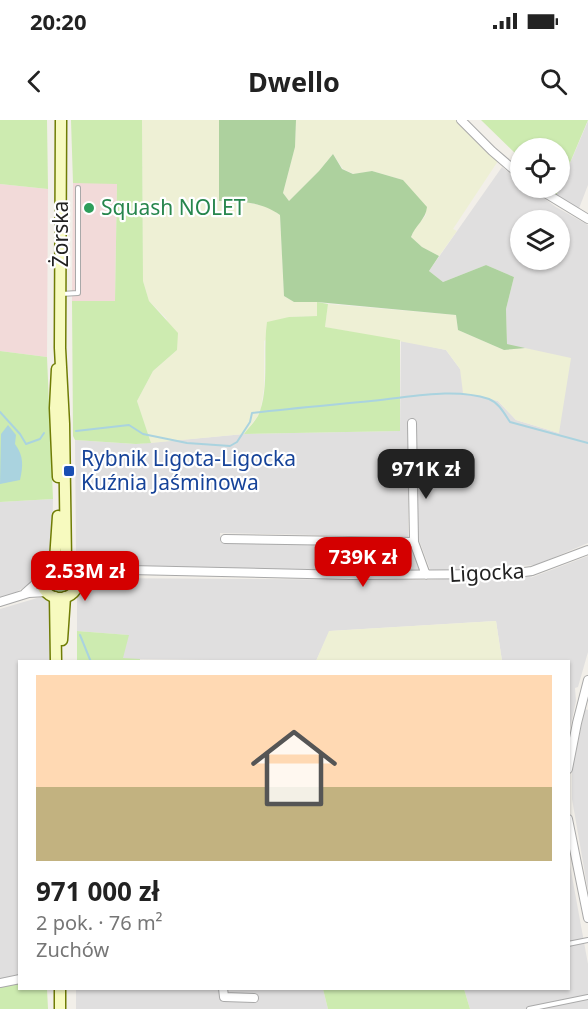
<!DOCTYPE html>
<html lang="pl">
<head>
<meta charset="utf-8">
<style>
	:root { --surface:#fff; --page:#f6f6f6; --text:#222; --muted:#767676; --accent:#d40000 }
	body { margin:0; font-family:"Noto Sans",sans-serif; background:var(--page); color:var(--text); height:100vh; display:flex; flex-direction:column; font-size:22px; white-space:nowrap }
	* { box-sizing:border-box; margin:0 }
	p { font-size:20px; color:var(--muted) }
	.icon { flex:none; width:33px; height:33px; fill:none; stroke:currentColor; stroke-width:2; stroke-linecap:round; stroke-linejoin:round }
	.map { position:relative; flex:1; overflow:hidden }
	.details { position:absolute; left:18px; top:540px; width:552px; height:330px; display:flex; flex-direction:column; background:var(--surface); border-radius:0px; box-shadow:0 2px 4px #0004 }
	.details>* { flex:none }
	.fabs { position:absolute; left:510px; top:18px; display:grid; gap:12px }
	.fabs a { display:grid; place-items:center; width:60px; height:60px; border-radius:50%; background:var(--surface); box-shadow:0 2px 4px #0004; font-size:30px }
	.price { position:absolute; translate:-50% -51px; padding:0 14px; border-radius:12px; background:var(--accent); color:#fff; font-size:20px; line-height:39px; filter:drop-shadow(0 2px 3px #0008) }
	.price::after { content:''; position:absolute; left:50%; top:36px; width:18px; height:14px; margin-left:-9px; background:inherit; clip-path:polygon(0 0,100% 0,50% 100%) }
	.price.on { background:#222; color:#fff }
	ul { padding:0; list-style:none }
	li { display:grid; align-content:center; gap:12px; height:318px; padding:0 18px }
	li span { display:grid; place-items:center; height:186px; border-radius:0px; color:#555 }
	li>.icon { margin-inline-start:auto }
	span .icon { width:108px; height:108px; fill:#fffc; stroke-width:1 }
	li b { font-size:26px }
	.status { display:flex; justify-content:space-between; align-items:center; height:42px; padding:0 30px; background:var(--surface); direction:ltr }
	.status svg { height:16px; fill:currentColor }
	header { display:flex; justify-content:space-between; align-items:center; height:78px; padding:0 18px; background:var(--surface); font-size:27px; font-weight:700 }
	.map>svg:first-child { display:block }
</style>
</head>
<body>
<div class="status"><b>20:20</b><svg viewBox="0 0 49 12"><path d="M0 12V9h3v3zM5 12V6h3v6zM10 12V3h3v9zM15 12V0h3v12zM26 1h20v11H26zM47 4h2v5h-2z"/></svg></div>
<header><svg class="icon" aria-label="back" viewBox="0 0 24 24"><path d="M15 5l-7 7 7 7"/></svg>Dwello<svg class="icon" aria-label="search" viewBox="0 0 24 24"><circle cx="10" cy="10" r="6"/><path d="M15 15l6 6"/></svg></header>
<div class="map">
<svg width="588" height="889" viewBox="0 0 588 889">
	<rect width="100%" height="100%" fill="#f2efe9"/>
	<path fill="#e0dfdf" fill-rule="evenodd" d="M588,1V65L578,91L556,76Z
		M502,47L520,61V68H530L556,87L588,105V423L536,445L431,452L417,415V302H409L408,417L220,413L221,423L412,426L423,452L88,448L76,432L75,320L136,324L244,314L400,311L401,220L446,230L460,249L489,278L498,281L516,300L559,313L507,224L506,189L514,157L486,145L443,162L429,151ZM520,100H560V140H520Z
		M53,379L52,433L41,443L37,459L7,478L0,480V382Z
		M588,436V532L578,567L575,568L576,581L569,613L568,542L502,541L496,501L330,511L316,541L122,539L128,515L77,511V477L86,470L89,458L428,460L537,453L530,458Z
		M44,476L52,481L54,541L20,542L19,855L0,859V489Z
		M585,589L588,590V771L572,679V651Z
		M569,740L588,844V889H470L464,869L568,868Z
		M76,869H323L328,889H76Z"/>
	<path fill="#f2dad9" d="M73,63H117L115,181H72Z
		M0,64L48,69L47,237L0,231Z"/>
	<path fill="#eef0d5" d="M142,0H219V81L245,82L269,87L280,95L284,176L294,182H317V196L289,197L264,221V268L260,293L244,314L151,323L137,281L153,251L177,230L166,198L149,181L143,161Z
		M296,0H456L498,41L453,109L457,111L439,136L422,127L411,117L415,108L426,95L403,60L372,51L354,54L343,49L333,34L319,51L289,81L283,73L295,27Z
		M328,184L456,195L458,210L504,230L525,228L571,238L559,313L516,300L498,281L463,273L460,249L446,230L325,207Z
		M496,501L502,541H316L329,511Z"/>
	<path fill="#cdebb0" d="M0,0H47L48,69L0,64Z
		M71,0H142L143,161L149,181L178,213L177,230L153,251L137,281L151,323L136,324L75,320L73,316L72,181H115L117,64L73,63Z
		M481,0H588L556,76L544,68H560V28H520V51L515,47L520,38Z
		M317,182L328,184L325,207L400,220V311L244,314C249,307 258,299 260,291C269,265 263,230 267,202L289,197L317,196Z
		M0,231L47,237L53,379L0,382Z
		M48 459a13 13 0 1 1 26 0a13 13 0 1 1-26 0Z
		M77,511L129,515L123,538L140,539V541H77Z
		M19,862L20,868L47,869L48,889H0V866Z
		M323,869H464L470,889H328Z"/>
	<path fill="#add19e" d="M219,0H296L295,27L283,73L289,81L319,51L333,34L342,49L353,54L372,51L403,60L427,87C426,99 415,106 411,117L422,127L439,136L429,151L443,162L486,145L514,157L506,189L507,224L525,228L504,230L458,210L456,195L317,182H294L284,176L280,95C261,81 242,82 219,81Z"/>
	<path fill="#aad3df" d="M8,305L16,315L15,324C24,336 23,346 20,360L0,364L1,314Z"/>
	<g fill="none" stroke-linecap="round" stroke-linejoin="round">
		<path stroke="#aad3df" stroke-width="2" d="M0,292L20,314L26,324L40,319L44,313
			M76,311L129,305L143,314L187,323L230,326L237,322L250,302L252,293C292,288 331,285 371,281C408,278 452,267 489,279C499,283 504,293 510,302L588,323
			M80,515L91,542"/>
		<g stroke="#a9a9a9" stroke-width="6">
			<path id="lane" d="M61,174L78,173V68
				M568,824L588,820
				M529,889L588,877"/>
		</g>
		<g stroke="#a9a9a9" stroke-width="10">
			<path id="street" d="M461,0L492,31L520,55
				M537,68L588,99
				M412,303L414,422L426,455
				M225,419L414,422
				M78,450L115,448L130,450L350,455L509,454L532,451L588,430
				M79,462L124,451
				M25,473L41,459
				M0,482L29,473L47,472
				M568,649L577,603L588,560
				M568,699L588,798
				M0,863L20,859
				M223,868L224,877L254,878"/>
		</g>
		<g stroke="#707d05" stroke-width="13">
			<path id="secondary" d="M61,0L60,228L64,304L66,440
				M57,249L55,288L58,357
				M41 459a19 19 0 1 1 38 0a19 19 0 1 1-38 0Z
				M55,440L58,396
				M55,477L56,542
				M62,520L65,477
				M60,889V868"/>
		</g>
		<use href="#lane" stroke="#fff" stroke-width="4"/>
		<use href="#street" stroke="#fff" stroke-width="8"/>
		<use href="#secondary" stroke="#f7fabf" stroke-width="10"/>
	</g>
	<circle fill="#2e9e5b" stroke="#fff" stroke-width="2" cx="89" cy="88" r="6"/>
	<rect fill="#1a4fb4" stroke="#fff" stroke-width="2" x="63" y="345" width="12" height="12" rx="3"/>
	<g text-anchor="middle" stroke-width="4.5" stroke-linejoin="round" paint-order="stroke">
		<g font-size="21" fill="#27864d" stroke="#fff" text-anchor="start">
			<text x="101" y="95">Squash NOLET</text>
		</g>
		<g font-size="21" fill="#222" stroke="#fff">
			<text transform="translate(61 114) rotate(-90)" y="7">Żorska</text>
			<text transform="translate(487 453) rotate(-3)" y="7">Ligocka</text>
		</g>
		<g font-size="21" fill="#164399" stroke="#fff" text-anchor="start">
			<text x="81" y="346">Rybnik Ligota-Ligocka<tspan x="81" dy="24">Kuźnia Jaśminowa</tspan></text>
		</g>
	</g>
</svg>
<div class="fabs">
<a><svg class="icon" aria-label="locate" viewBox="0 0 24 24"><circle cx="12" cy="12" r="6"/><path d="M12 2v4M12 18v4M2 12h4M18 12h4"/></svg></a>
<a><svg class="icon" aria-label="layers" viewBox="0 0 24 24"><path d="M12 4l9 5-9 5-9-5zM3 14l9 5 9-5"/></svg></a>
</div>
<b class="price on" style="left:426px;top:380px">971K zł</b>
<b class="price" style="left:363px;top:468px">739K zł</b>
<b class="price" style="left:85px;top:482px">2.53M zł</b>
<section class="details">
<ul>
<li><span style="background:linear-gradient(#ffd9b3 60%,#c2b280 0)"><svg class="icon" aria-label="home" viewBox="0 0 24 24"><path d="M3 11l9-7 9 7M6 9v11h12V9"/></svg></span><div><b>971 000 zł</b><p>2 pok. · 76 m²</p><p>Zuchów</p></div></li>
</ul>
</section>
</div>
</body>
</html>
